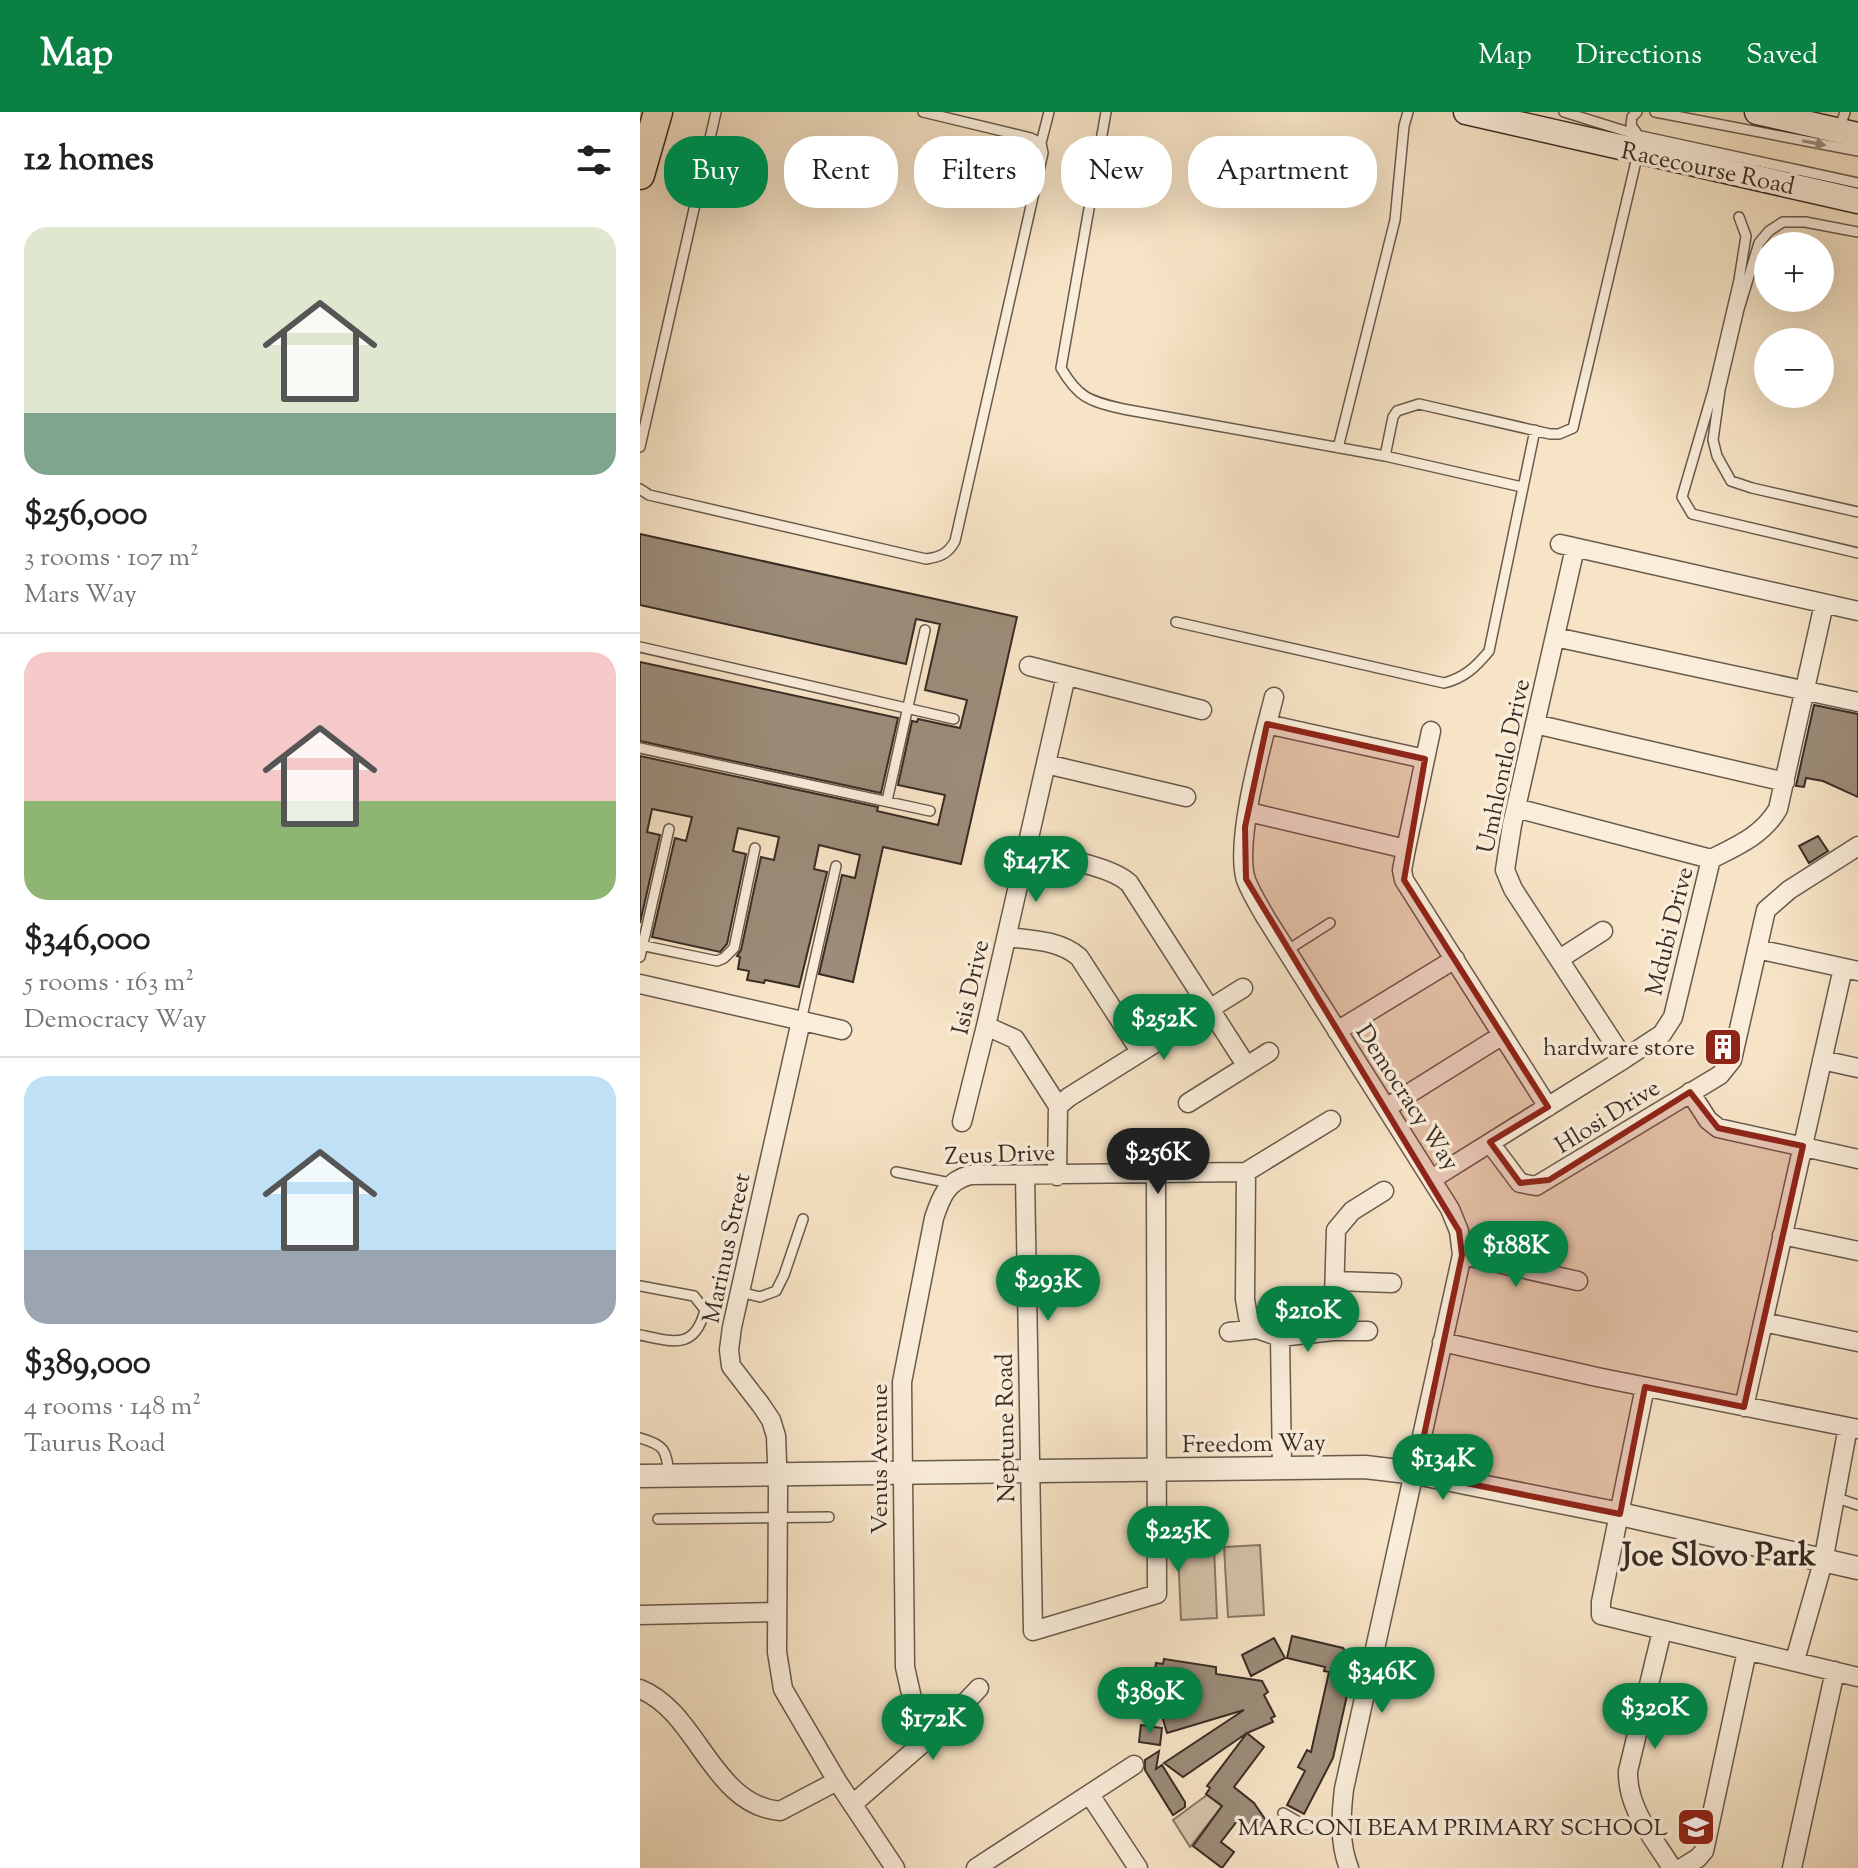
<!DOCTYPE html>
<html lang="en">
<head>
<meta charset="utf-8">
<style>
	:root { --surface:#fff; --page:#f6f6f6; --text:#202124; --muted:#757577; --line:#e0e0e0; --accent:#0b8043 }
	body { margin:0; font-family:"Sorts Mill Goudy",serif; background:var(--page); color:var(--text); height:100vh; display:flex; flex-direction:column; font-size:30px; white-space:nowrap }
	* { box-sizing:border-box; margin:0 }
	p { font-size:26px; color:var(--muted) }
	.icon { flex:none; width:44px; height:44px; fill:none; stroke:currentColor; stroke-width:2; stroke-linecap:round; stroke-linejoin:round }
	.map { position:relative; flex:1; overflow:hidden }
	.sheet { display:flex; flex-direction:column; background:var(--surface); width:640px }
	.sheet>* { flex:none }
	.banner { position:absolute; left:24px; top:24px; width:760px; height:72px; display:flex; gap:16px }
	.controls { position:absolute; left:1114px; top:120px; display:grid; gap:16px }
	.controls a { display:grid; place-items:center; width:80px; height:80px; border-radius:50%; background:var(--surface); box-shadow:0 8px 32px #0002; font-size:40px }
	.price { position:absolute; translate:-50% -68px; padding:0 18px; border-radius:28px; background:var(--accent); color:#fff; font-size:26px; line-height:52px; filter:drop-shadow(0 2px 4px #0008) }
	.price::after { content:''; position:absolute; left:50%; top:48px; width:24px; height:18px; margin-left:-12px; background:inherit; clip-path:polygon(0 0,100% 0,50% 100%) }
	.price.active { background:#222; color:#fff }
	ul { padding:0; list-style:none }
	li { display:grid; align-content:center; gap:16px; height:424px; padding:0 24px }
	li+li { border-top:2px solid var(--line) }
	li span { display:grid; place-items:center; height:248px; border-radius:24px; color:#555 }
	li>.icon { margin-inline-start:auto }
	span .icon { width:144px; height:144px; fill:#fffc; stroke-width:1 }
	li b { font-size:34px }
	h2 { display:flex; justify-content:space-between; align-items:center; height:96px; padding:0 24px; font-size:34px }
	.tag { padding:0 28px; border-radius:32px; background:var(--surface); box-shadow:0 8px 32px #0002; font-size:28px; line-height:72px }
	.tag.active { background:var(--accent); color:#fff }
	header { display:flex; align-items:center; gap:48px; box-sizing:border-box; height:112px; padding:0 40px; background:var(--accent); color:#fff }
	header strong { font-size:38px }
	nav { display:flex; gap:44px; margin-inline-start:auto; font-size:28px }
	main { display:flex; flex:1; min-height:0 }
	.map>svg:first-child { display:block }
</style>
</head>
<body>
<header>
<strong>Map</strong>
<nav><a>Map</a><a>Directions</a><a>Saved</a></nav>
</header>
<main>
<section class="sheet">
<h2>12 homes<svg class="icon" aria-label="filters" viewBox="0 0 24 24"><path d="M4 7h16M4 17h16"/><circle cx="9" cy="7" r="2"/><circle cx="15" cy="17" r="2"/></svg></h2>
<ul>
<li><span style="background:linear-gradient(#dfe7d0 75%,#7fa58c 0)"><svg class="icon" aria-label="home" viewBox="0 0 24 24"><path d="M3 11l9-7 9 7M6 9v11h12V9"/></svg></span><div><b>$256,000</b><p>3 rooms · 107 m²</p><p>Mars Way</p></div></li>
<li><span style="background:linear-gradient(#f6c9c9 60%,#8fb573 0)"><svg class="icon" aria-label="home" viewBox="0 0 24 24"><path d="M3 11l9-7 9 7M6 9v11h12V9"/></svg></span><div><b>$346,000</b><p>5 rooms · 163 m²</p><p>Democracy Way</p></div></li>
<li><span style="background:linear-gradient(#bfe0f5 70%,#9aa5b1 0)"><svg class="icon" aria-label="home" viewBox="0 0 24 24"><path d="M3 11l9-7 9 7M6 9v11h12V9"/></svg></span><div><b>$389,000</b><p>4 rooms · 148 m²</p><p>Taurus Road</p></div></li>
</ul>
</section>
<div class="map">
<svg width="1218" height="1756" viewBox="0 0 1218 1756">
	<rect width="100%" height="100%" fill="#f7e4c6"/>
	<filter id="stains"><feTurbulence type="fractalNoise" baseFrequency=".0025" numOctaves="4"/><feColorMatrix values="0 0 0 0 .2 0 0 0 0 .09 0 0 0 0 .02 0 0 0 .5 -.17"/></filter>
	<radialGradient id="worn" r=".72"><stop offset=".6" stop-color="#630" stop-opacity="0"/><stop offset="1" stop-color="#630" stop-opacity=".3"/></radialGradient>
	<path fill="#d7c5ab" stroke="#887868" stroke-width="2" d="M620,1433L624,1503L588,1505L584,1435Z
		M574,1436L577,1506L541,1508L538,1438Z
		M567,1683L582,1694L550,1735L533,1708Z"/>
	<path fill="#9c8c79" stroke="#392c25" stroke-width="2" d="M0,422L377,505L321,752L243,735L213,870L179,862L202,763L215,766L220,743L179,733L174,757L187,760L159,875L125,868L124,871L107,868L109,859L98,857L100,845L97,844L101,838L121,745L134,748L139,725L98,716L93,739L106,742L87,832L80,840L12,825L35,726L46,729L52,705L12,697L7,720L20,723L0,811V644L238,695L237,699L298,713L305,683L258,673L272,609L277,610L278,607L320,616L327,588L285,578L300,512L276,507L266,552L0,493Z
		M0,550L258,606L241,681L0,629Z
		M1174,593L1218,602V685L1183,669L1166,666L1164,675L1156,674Z
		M1178,724L1188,739L1169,751L1159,734Z
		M652,1524L703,1536L714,1552L693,1646L664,1702L647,1693L665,1659L658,1655L667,1638L671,1640L689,1560L684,1559L685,1555L647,1546Z
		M634,1526L645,1546L611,1564L602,1543Z
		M524,1547L576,1555V1562L622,1569L628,1580L624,1583L635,1604L631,1606L633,1610L607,1621L624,1635L594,1675L614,1691L629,1713L617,1721H612L601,1704L581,1730L594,1740L582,1756L553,1734L582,1694L566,1682L570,1676L567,1674L607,1621L543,1665L524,1651L604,1598L527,1621L518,1590L510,1589L516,1551L523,1552Z
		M501,1613L522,1616L520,1633L499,1630Z
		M519,1639L516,1657L522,1653L545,1690V1695L533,1703L505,1658V1648Z"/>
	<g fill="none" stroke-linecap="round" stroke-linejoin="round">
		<g stroke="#685a4d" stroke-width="12">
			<path id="service" d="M283,0L391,26L401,31
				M466,0L421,256C439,287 450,289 483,297L745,344L882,375
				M924,0L1001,24L1218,71
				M997,0L992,5L991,13L998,23
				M1015,0L1218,39
				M1199,18L1205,0
				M1099,105L1106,124L1099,168L1073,279L1042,385L1052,402L1218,441
				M1218,120L1165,110H1143L1129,119L1119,131L1099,197L1080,278L1073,328L1077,344L1091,369L1112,376L1218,400
				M0,335L76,0
				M698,336L755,108L764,14L768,0
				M745,344L753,305L757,299L779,292L910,322H919L933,316L998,41
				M0,377L9,383L286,447C300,445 308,442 315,429L403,41L401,31L409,0
				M536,510L804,571C824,566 836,555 849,539L895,318
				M0,535L314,607
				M0,636L290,699
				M247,689L285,518
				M0,833L77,849L84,846L94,836L115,736
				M646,839L690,811
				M0,845L29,717
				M161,909L196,754
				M256,1060L310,1071
				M0,1174L54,1184L65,1198C55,1238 33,1230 0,1223
				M100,1180L120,1185L136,1179L144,1163L163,1107
				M0,1326C25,1333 26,1338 29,1362
				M1194,1385L1218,1393
				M18,1407L189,1405
				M643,1701L664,1713L702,1715"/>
		</g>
		<g stroke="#685a4d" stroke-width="21">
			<path id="minor" d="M920,432L1218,499
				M935,436L872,713L865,758L873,777L984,947
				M915,525L1218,590
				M389,554L562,598
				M634,585C623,628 594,729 606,768C611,781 619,794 626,806L810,1097L819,1119L822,1143L704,1677C701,1703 699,1731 709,1756
				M627,612L785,647
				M895,612L1145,670
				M791,619L766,737L762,758L764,768L908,995
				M406,652L546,685
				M876,696L1071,747
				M609,700L766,737
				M385,739C414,746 468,752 489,771L606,953
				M367,825C392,828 419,828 439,845L500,939
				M1117,837L1218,859
				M921,846L963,819
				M0,872L202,918
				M161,909L92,1215L89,1238L91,1254L121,1293L131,1308L136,1324L138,1377L137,1540L143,1577L197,1669L255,1756
				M346,914L375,927L418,994L417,1064
				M697,919L815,847
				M1182,948L1218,956
				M1050,980L1068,1008L1078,1016L1218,1047
				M548,991L629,940
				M418,994L429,985L603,876
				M746,996L861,924
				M322,1010L346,914L426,564
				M850,1031L880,1071L896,1074L1080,963L1092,948L1126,798L1149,778L1218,734
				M606,1060L605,1187L608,1205L617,1217
				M385,1064L393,1519L517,1482L516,1063
				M792,1067L984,947L1022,922L1033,905L1071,747C1097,734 1123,723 1138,697L1184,492
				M1142,1123L1218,1139
				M822,1143L938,1169
				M696,1169L752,1171
				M1123,1210L1218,1230
				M693,1219L696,1118L712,1099L744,1079
				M589,1220L617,1217L640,1225L693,1219H728
				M640,1225L642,1357
				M802,1230L957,1265L1218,1317
				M1005,1275L961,1490V1503L1218,1565
				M1104,1295L1203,856
				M0,1503L137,1500
				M1022,1519L988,1659C987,1697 1013,1725 1032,1756
				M1155,1548L1183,1450L1208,1315
				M0,1577C58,1600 72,1693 140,1699L197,1669
				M293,1622L272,1586L265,1555L262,1270L294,1106C301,1085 307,1069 330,1063L606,1060L691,1008
				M450,1683L498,1756
				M214,1691L307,1610L339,1576
				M336,1756L494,1653
				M1042,1756L1058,1746L1064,1739L1107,1539
				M1152,1756L1195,1559"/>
		</g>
		<g stroke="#685a4d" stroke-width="25">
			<path id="tertiary" d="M0,1364L725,1355L776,1361L980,1402L1218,1456"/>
		</g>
		<g stroke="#392c25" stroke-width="27">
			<path id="secondary" d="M826,0L1218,89
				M1117,0L1218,23"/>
		</g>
		<g stroke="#392c25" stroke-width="31">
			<path id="primary" d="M0,63L18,0"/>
		</g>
		<use href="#service" stroke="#faedda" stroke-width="9"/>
		<use href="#minor" stroke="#faedda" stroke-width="18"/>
		<use href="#tertiary" stroke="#faedda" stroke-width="22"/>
		<use href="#secondary" stroke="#faedda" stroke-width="24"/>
		<use href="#primary" stroke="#f7e4c6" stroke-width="28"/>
	</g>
	<defs><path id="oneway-solid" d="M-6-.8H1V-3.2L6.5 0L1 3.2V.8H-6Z" transform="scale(2)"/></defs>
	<use fill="#9a8c80" href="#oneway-solid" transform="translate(1174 31) rotate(11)"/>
	<path fill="#8f2418" fill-opacity="0.2" stroke="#8f2418" stroke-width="6" stroke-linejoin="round" d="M627,612L785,647L764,768L908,995L850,1030L880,1071L909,1068L1050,980L1078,1016L1163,1034L1104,1295L1005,1275L980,1402L776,1361L822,1143L819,1119L606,767L605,715Z"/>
	<defs>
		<g id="building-square" transform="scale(2)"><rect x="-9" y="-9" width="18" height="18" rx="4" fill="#8f2418" stroke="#faedda"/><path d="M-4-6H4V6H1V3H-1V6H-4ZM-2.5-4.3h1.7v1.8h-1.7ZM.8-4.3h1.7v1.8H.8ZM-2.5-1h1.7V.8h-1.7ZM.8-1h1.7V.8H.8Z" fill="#fff"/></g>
		<g id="school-square" transform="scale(2)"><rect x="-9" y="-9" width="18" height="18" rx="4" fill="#8f2418" stroke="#faedda"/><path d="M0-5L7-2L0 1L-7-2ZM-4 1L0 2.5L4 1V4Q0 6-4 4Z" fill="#fff"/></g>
	</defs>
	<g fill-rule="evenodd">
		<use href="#building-square" x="1083" y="935"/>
		<use href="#school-square" x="1056" y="1715"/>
	</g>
	<g text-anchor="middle" stroke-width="7" stroke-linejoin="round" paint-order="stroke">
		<g font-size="24" fill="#392c25" stroke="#faedda">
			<text transform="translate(1068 56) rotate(12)" y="8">Racecourse Road</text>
			<text transform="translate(863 654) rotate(-78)" y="8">Umhlontlo Drive</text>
			<text transform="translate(1029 819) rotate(-76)" y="8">Mdubi Drive</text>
			<text transform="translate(330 875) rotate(-77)" y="8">Isis Drive</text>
			<text transform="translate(768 985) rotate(57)" y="8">Democracy Way</text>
			<text transform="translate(967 1004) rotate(-32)" y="8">Hlosi Drive</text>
			<text transform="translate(360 1042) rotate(-2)" y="8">Zeus Drive</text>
			<text transform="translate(86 1136) rotate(-78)" y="8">Marinus Street</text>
			<text transform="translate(365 1316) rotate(-91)" y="8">Neptune Road</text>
			<text transform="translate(614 1331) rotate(-1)" y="8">Freedom Way</text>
			<text transform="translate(239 1347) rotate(-90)" y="8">Venus Avenue</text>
		</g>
		<g font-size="24" fill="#392c25" stroke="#faedda" text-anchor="end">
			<text x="1055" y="943">hardware store</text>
			<text x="1028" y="1723">MARCONI BEAM PRIMARY SCHOOL</text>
		</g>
		<g font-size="32" font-weight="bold" fill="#392c25" stroke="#faedda">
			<text x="1079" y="1453">Joe Slovo Park</text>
		</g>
	</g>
	<rect width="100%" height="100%" filter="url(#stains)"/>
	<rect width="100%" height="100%" fill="url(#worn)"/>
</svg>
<div class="controls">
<a>+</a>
<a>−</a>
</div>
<b class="price" style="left:396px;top:792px">$147K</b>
<b class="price" style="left:524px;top:950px">$252K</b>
<b class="price active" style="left:518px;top:1084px">$256K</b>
<b class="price" style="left:876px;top:1177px">$188K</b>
<b class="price" style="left:408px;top:1211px">$293K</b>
<b class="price" style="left:668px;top:1242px">$210K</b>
<b class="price" style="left:803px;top:1390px">$134K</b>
<b class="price" style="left:538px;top:1462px">$225K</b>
<b class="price" style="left:742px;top:1603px">$346K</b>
<b class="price" style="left:510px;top:1623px">$389K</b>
<b class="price" style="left:1015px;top:1639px">$320K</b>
<b class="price" style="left:293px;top:1650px">$172K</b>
<div class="banner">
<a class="tag active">Buy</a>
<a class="tag">Rent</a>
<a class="tag">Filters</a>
<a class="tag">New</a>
<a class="tag">Apartment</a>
</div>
</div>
</main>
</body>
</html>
